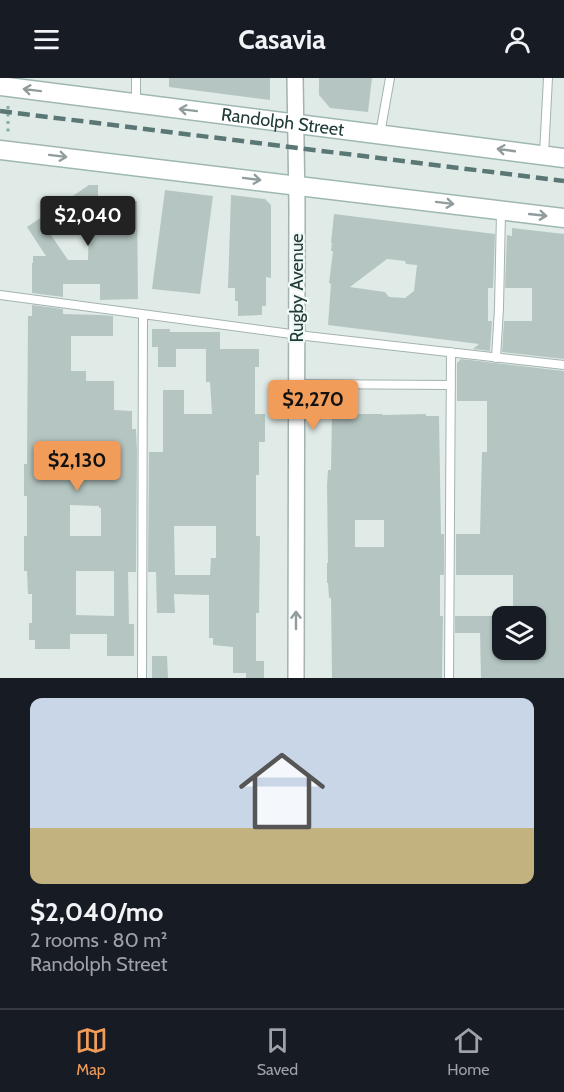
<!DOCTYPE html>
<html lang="en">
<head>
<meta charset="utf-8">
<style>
	:root { --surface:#171b24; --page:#242831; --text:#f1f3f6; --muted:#9ea1a6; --line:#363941; --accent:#f19c58 }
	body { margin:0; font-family:Cabin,sans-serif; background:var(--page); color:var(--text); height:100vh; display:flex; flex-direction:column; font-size:22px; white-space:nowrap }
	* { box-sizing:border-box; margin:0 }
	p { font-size:20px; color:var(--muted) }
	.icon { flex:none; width:33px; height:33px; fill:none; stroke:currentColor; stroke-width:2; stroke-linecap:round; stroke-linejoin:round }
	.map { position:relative; height:600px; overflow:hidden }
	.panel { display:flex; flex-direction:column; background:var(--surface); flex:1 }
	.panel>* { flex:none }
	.buttons { position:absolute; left:492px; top:528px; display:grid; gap:12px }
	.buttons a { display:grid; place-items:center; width:54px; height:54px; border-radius:12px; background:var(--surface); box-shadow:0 2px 4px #0004; font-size:30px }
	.price { position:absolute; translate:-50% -51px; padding:0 14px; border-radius:6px; background:var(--accent); color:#111; font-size:20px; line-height:39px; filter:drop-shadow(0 2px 3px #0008) }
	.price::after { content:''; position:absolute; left:50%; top:36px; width:18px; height:14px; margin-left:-9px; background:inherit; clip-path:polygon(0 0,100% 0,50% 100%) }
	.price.current { background:#222; color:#fff }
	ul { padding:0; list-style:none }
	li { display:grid; align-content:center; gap:12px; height:318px; padding:0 30px }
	li span { display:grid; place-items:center; height:186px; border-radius:12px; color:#555 }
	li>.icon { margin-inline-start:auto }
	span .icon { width:108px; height:108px; fill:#fffc; stroke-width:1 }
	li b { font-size:26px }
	header { display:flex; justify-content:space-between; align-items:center; height:78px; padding:0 30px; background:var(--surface); font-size:27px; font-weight:700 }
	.tabs { display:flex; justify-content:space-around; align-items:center; height:84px; border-top:2px solid var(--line); background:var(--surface); font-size:16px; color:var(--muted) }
	.tabs a { display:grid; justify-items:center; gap:3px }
	.tabs .current { color:var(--accent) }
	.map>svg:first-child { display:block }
</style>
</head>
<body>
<header><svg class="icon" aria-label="menu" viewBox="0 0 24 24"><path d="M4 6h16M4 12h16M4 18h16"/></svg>Casavia<svg class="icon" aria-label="person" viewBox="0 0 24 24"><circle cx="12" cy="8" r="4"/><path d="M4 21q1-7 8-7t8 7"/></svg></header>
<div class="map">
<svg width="564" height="600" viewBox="0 0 564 600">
	<rect width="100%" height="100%" fill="#e0ebe8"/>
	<path fill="#b5c6c2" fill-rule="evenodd" d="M169,0H270V22L169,9Z
		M319,0H372L368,34L330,30L319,17Z
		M89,107H98V123H137L138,221L100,222V206H63V219L32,215V185H33V178H46L27,149ZM89,132L88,182H68L51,157Z
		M165,112L213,118L200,216L152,211Z
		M231,117L265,121L271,127V200L266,199V228H262V237L238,238V223H235V210H228Z
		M334,136L495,156L493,210H488V243H492L490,273L473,271L479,266L328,247L331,206L329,205L333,173H331L332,165H331ZM387,181L405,183L406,186L417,187L414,213L405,220L389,219L385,214L350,209Z
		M512,150L564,156V281L502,274L504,243H532V210H505L507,157L512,158Z
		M32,227L63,231V236L101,237L113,238V258H71V293H86V303H114V332L132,333V351H136L137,374L136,494H128L129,546H134V578H107V556H70V571H35V562H29V545H32V516H28L27,493H24V458H27V418H24V386H27L28,238H32ZM70,427L99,428V430H101V458H70ZM76,493H114V538L76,537Z
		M152,251H170V254H220V271H259V289H255V336H265V364H259V397H256V458H260L259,535H256V583H264V600H246V595H233V569L213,567V560H209V517L174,516L175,535H157L156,494H148L149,374H163V312H184V336H212L210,304H206V271H176V289H158V269H152ZM174,448H216V480H211L210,497H175Z
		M461,281L564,293V600H481L480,555H455V538H502V572H536V538H513V497H456V456H480L482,374H487V323H457V285Z
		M332,336H382V337L426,336V338H439L441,456H444V497H440V538H443L442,600H332L331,520H329L328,505H327V485H328L327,407L328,392H331ZM355,442H384V469H355Z
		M152,578H167L168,600H152Z"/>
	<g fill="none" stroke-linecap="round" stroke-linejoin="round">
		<g stroke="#a3b3b0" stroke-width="10">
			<path id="lane" d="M136,0V25
				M380,56L390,0
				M544,76L548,0
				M0,217L306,258L564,287
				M496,280L499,230L501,134
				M297,306L451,307
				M142,600L143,237
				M449,600L451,274"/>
		</g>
		<g stroke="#a3b3b0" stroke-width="18">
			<path id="street" d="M295,0L297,128L296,600"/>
		</g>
		<g stroke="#9fb7b3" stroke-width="21">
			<g id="secondary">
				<path id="s1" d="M0,8L564,80"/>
				<path d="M0,72L564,140"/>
			</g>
		</g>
		<path stroke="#81aea9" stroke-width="3" stroke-dasharray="3 4.5" stroke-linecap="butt" d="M8,28V56"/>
		<use href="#lane" stroke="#fff" stroke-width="8"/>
		<use href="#street" stroke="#fff" stroke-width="15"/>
		<use href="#secondary" stroke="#fff" stroke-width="18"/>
		<path stroke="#5b7775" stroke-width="4.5" stroke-dasharray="12 6" stroke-linecap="butt" d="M0,33L564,103"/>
	</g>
	<defs><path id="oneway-shaft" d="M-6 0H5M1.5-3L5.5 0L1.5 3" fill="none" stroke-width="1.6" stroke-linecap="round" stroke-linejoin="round" transform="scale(1.5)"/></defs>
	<g stroke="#909d9c">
		<use href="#oneway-shaft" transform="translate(32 12) rotate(-173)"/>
		<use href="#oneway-shaft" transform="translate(188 32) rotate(-173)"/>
		<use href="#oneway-shaft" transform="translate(506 72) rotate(-172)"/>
		<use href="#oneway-shaft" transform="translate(58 78) rotate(7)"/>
		<use href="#oneway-shaft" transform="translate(252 101) rotate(7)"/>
		<use href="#oneway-shaft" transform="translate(445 125) rotate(7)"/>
		<use href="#oneway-shaft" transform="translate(538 137) rotate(6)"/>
		<use href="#oneway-shaft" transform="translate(296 542) rotate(-90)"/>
	</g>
	<g text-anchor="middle" stroke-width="4.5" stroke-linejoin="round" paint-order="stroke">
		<g font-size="18" fill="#213b39" stroke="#f0f8f5">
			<text dy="6" stroke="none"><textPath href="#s1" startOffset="285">Randolph Street</textPath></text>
			<text transform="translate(297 210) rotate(-90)" y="6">Rugby Avenue</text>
		</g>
	</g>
</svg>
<div class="buttons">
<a><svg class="icon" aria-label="layers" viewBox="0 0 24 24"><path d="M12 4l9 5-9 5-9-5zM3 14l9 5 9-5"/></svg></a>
</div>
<b class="price current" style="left:88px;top:169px">$2,040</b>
<b class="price" style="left:313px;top:353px">$2,270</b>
<b class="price" style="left:77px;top:414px">$2,130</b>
</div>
<section class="panel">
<ul>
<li><span style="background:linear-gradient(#c9d6e8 70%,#c2b280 0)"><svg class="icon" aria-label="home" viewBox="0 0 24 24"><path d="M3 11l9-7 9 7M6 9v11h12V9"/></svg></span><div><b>$2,040/mo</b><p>2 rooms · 80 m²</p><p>Randolph Street</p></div></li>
</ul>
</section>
<nav class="tabs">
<a class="current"><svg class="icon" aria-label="map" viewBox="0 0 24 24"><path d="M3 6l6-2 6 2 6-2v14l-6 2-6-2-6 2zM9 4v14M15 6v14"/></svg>Map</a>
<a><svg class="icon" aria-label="saved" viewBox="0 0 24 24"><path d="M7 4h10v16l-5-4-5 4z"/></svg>Saved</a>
<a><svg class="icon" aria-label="home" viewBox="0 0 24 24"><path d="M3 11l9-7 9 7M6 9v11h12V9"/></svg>Home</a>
</nav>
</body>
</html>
